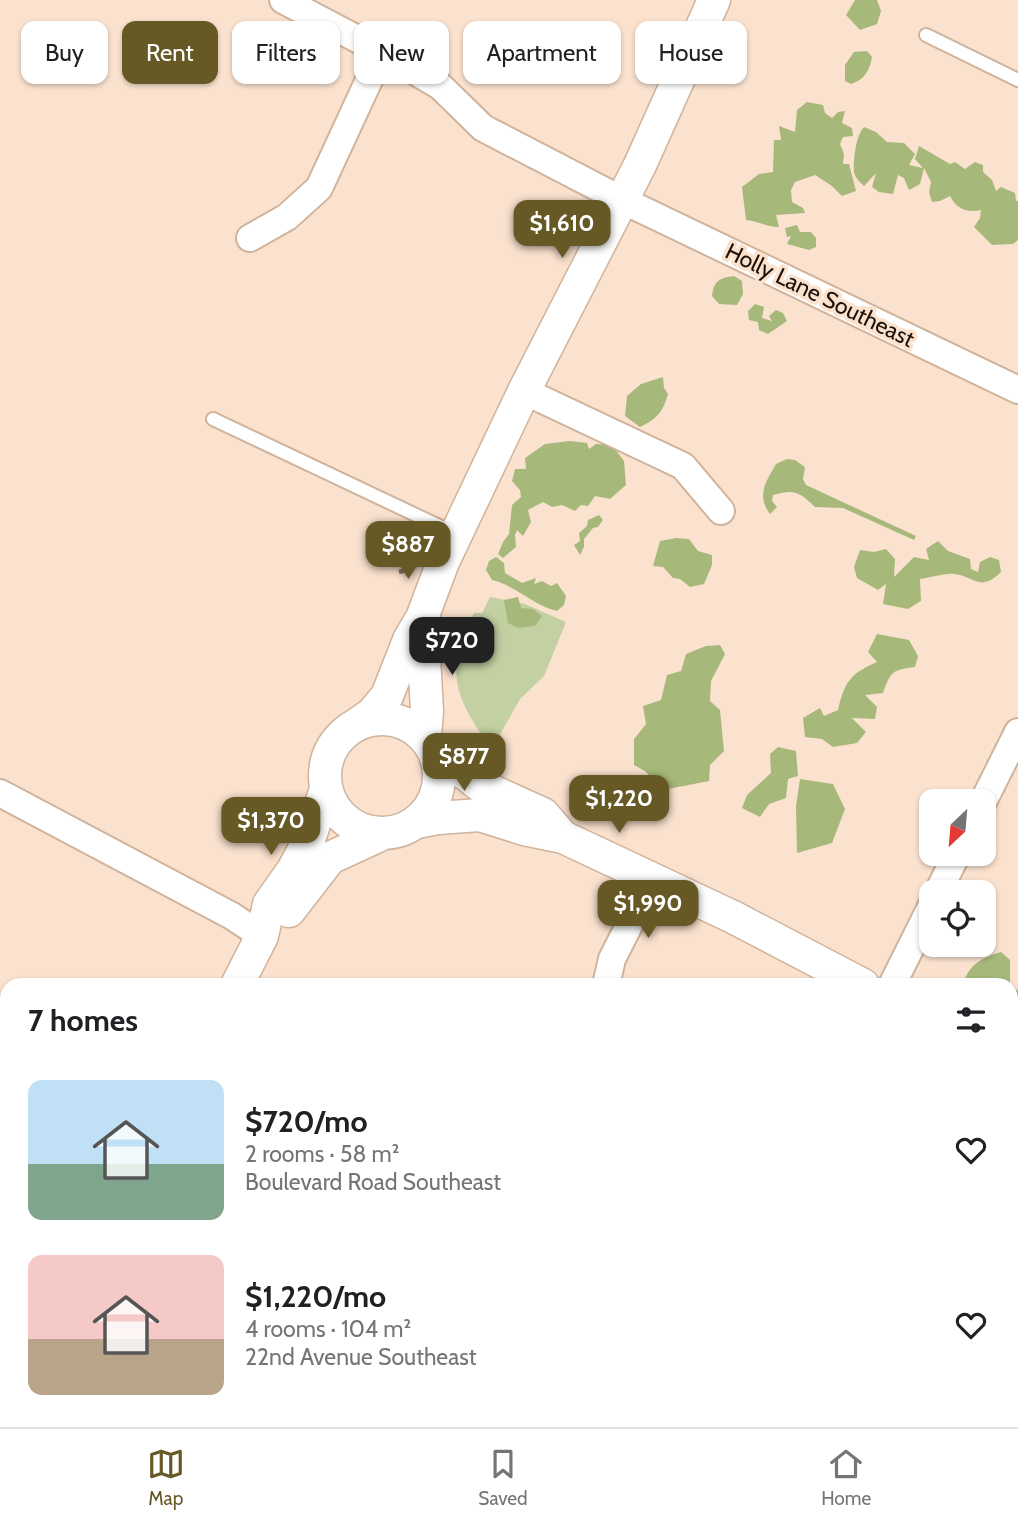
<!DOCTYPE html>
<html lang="en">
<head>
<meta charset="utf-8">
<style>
	:root { --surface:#fff; --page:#f6f6f6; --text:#202124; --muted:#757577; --line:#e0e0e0; --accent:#665926 }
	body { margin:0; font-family:Cabin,sans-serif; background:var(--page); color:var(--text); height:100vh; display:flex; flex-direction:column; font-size:26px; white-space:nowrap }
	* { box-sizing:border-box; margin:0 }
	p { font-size:23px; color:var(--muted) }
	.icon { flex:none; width:38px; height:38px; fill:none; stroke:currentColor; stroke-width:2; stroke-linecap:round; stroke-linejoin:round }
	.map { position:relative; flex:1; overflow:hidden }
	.drawer { position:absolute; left:0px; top:978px; width:1018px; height:450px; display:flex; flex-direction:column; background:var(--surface); border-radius:21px 21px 0 0; box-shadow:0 2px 5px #0004 }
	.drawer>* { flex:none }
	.banner { position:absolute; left:21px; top:21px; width:976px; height:63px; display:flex; gap:14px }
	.needle { width:46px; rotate:206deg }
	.fabs { position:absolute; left:919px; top:789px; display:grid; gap:14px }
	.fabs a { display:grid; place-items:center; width:77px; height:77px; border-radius:14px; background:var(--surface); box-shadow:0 2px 5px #0004; font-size:35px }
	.price { position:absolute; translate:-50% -60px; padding:0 16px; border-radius:14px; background:var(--accent); color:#fff; font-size:23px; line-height:46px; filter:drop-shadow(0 2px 4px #0008) }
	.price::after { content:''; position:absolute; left:50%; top:42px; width:21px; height:16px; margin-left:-10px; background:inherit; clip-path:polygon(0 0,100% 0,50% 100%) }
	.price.selected { background:#222; color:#fff }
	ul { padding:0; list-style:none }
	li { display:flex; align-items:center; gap:21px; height:175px; padding:0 28px }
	li span { display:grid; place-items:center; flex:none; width:196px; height:140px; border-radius:14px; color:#555 }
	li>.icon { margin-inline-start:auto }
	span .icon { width:84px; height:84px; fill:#fffc; stroke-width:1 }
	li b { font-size:30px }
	h2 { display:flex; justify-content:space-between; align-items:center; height:84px; padding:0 28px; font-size:30px }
	.pill { padding:0 24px; border-radius:14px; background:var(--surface); box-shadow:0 2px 5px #0004; font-size:24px; line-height:63px }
	.pill.selected { background:var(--accent); color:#fff }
	.dock { display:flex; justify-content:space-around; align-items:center; height:98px; border-top:2px solid var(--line); background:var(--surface); font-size:19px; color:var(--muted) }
	.dock a { display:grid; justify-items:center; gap:4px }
	.dock .selected { color:var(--accent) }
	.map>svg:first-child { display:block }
</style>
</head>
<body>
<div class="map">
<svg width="1018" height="1427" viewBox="0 0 1018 1427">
	<rect width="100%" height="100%" fill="#fbe2cf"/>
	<path fill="#c2d0a2" d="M490,597L525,604L566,622L544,676L520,699L497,740L486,741C452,693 446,666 474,613H482Z"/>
	<path fill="#a7b87b" d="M855,0H877L881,11L877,24L860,30L846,15Z
		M867,51L872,57C869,72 865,79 851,84L845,81V65L854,52Z
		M807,102L823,105L825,113L832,118L838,112L845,111L842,123L852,128L853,136L843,137L840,144L844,154L843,164H849L856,191L842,196L832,186L815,175L795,182L791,190L792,202L803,208L805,213L776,215L779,227C766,227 758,221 746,220L742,187L759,174L773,172L774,140H781L779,126L795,132L797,110Z
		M864,127L876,132L887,142L904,143L915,154L909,165L923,168L915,159L919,146L950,164L955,162L965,169L975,162L983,165V172L992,180L996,191L1001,187L1015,193L1016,201H1018V240L1013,244L992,245L974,227L980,218L981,210C966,213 957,209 950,196L940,201L932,202L929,192L931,182L924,168L920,184L909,190L904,178L898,175L893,194L879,192L872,187L876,173L864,186C860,182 855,178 854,172C853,160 856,135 864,127Z
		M797,225L800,232H811L816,238V247L809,250L787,244L791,236L787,237L785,228Z
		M734,276L742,281L743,294L737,305L719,304L712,296C714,281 719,278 734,276Z
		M755,304L764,307L762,318L772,321L769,316L776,310L783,313L787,321L768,334L759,330L758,322L749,320L748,311Z
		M663,377L664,388L668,394C663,412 657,419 640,427L625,416L627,396L641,384Z
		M570,441L587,443L589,449L596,444L612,445L624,461L626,485L610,499L595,496L588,506L581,505L575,511L562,505L552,507L543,502L528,510L531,522L523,536L517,530L515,535L516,547L503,558L498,554L503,542L509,534L512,505L521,497L520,490L512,481L515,469H526L525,458L545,444Z
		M787,459L795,460L805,467L803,479L806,485L916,536L914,540L843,508L815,507C799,492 795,489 773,495L772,501L777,507L770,514C756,495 766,482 776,464Z
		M599,515L603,520L598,527L593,528L584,539V547L580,555L574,545L580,541L579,533L587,526L588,520Z
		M676,538L689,539L698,551L712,555V565L704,584L690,587L680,579L673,578L663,567L653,566L660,541Z
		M938,541L948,551L970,559L971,569L978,572L980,562L990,557L999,560L1001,572C979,593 975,576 954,574C944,573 930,578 920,579L921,601L908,609L883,604L886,584L878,590L857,578L854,567L860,550L874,552L886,549L895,559L894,577L914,557L929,560L926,549Z
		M496,557L504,563L505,573L522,583L536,578L534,584L542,581L551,586L557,583L566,596L564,605L557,611C532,605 517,586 492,580L486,570L489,561Z
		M518,597L521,608L533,609L542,616L535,626L518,628L508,623L504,600Z
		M877,634L909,640L918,656L915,667C892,670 891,671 883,693L865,695L877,707L875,719L852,718L866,732L857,743L833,747L822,739L805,737L803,718L820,708L824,716L838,710C845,681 850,674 877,662L868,652Z
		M720,645L725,654L711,681L710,701L720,710L724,751L710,765L709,781L663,790L645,771L634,765V739L646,724L643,706L661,700L667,675L681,671L686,654L706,646Z
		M778,747L796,751L798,776L788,779L786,798L769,804L760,817L742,808L747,795L771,773L770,754Z
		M800,779L833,784L845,809L832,843L797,853L796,806Z
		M1001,952L1010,960V985H963C968,965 981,958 1001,952Z
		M1012,989L1018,990V1022L1012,1020Z"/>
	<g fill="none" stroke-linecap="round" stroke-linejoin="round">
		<g stroke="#d0b39b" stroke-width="16">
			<path id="service" d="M926,35L1018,80
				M213,419L456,534"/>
		</g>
		<g stroke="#d0b39b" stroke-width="30">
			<path id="minor" d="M283,0L382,52L440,86L483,128L622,200L1018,390
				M250,238L287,217L319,188L382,52
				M524,391L683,466L721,511
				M0,793L232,916L262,936
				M983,802L1018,732
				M938,892L957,854
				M606,985L612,959L652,880
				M892,985L931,907"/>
		</g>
		<g stroke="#d0b39b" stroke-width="35">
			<path id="tertiary" d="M422,620L427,711L425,737
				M325 776a57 57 0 1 1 114 0a57 57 0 1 1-114 0Z
				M356,725L372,714L387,696L409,640L422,618L443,562L524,391L640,165L714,0
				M433,749L481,786L543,814L562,836
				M417,822L438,818L480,815L524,829L563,837L733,917L863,985
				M289,911L330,858L382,834
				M237,985L262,936L269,904L293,870L308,842L326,789
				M1012,1060L1018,1063
				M12,1427L15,1421"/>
		</g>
		<path stroke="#8f7d70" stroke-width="4.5" stroke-dasharray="5 5" stroke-linecap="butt" d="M399,572L412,569"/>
		<use href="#service" stroke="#fff" stroke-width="12"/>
		<use href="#minor" stroke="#fff" stroke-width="26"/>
		<use href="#tertiary" stroke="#fff" stroke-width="32"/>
	</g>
	<g text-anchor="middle" stroke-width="7" stroke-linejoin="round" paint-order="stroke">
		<g font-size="23" fill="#1d120a" stroke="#fbe2cf">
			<text transform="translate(820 295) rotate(26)" y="8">Holly Lane Southeast</text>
		</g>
	</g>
</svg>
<div class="fabs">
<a><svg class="needle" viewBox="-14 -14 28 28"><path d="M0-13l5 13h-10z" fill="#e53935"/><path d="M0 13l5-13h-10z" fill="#757577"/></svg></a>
<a><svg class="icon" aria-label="locate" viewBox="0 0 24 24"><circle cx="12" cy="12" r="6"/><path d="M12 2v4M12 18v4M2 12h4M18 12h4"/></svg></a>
</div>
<b class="price" style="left:562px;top:260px">$1,610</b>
<b class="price" style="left:408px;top:581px">$887</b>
<b class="price selected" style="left:452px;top:677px">$720</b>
<b class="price" style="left:464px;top:793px">$877</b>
<b class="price" style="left:619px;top:835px">$1,220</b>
<b class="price" style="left:271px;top:857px">$1,370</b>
<b class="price" style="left:648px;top:940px">$1,990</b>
<div class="banner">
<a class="pill">Buy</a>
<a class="pill selected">Rent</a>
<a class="pill">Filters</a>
<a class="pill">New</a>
<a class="pill">Apartment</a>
<a class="pill">House</a>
</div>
<section class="drawer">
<h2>7 homes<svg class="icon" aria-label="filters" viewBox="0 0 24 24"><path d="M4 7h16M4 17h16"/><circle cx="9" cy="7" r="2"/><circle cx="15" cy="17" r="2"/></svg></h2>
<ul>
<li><span style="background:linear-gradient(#bfe0f5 60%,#7fa58c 0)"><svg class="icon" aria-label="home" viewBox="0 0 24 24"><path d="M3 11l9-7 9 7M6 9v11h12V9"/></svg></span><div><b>$720/mo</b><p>2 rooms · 58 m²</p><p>Boulevard Road Southeast</p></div><svg class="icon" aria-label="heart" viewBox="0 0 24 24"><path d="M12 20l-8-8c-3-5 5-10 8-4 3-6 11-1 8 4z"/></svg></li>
<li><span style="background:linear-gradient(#f6c9c9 60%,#b9a48a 0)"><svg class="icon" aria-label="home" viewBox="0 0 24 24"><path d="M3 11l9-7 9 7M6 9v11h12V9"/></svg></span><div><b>$1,220/mo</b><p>4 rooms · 104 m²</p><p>22nd Avenue Southeast</p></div><svg class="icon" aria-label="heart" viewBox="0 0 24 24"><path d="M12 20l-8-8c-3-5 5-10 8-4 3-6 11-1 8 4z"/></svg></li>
</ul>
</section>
</div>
<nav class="dock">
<a class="selected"><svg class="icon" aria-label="map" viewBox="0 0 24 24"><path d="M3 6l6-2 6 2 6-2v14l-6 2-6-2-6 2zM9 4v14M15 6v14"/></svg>Map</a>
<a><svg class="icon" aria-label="saved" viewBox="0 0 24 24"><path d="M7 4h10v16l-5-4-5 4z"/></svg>Saved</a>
<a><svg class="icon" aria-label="home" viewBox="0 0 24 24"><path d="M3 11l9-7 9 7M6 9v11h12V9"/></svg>Home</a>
</nav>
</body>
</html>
